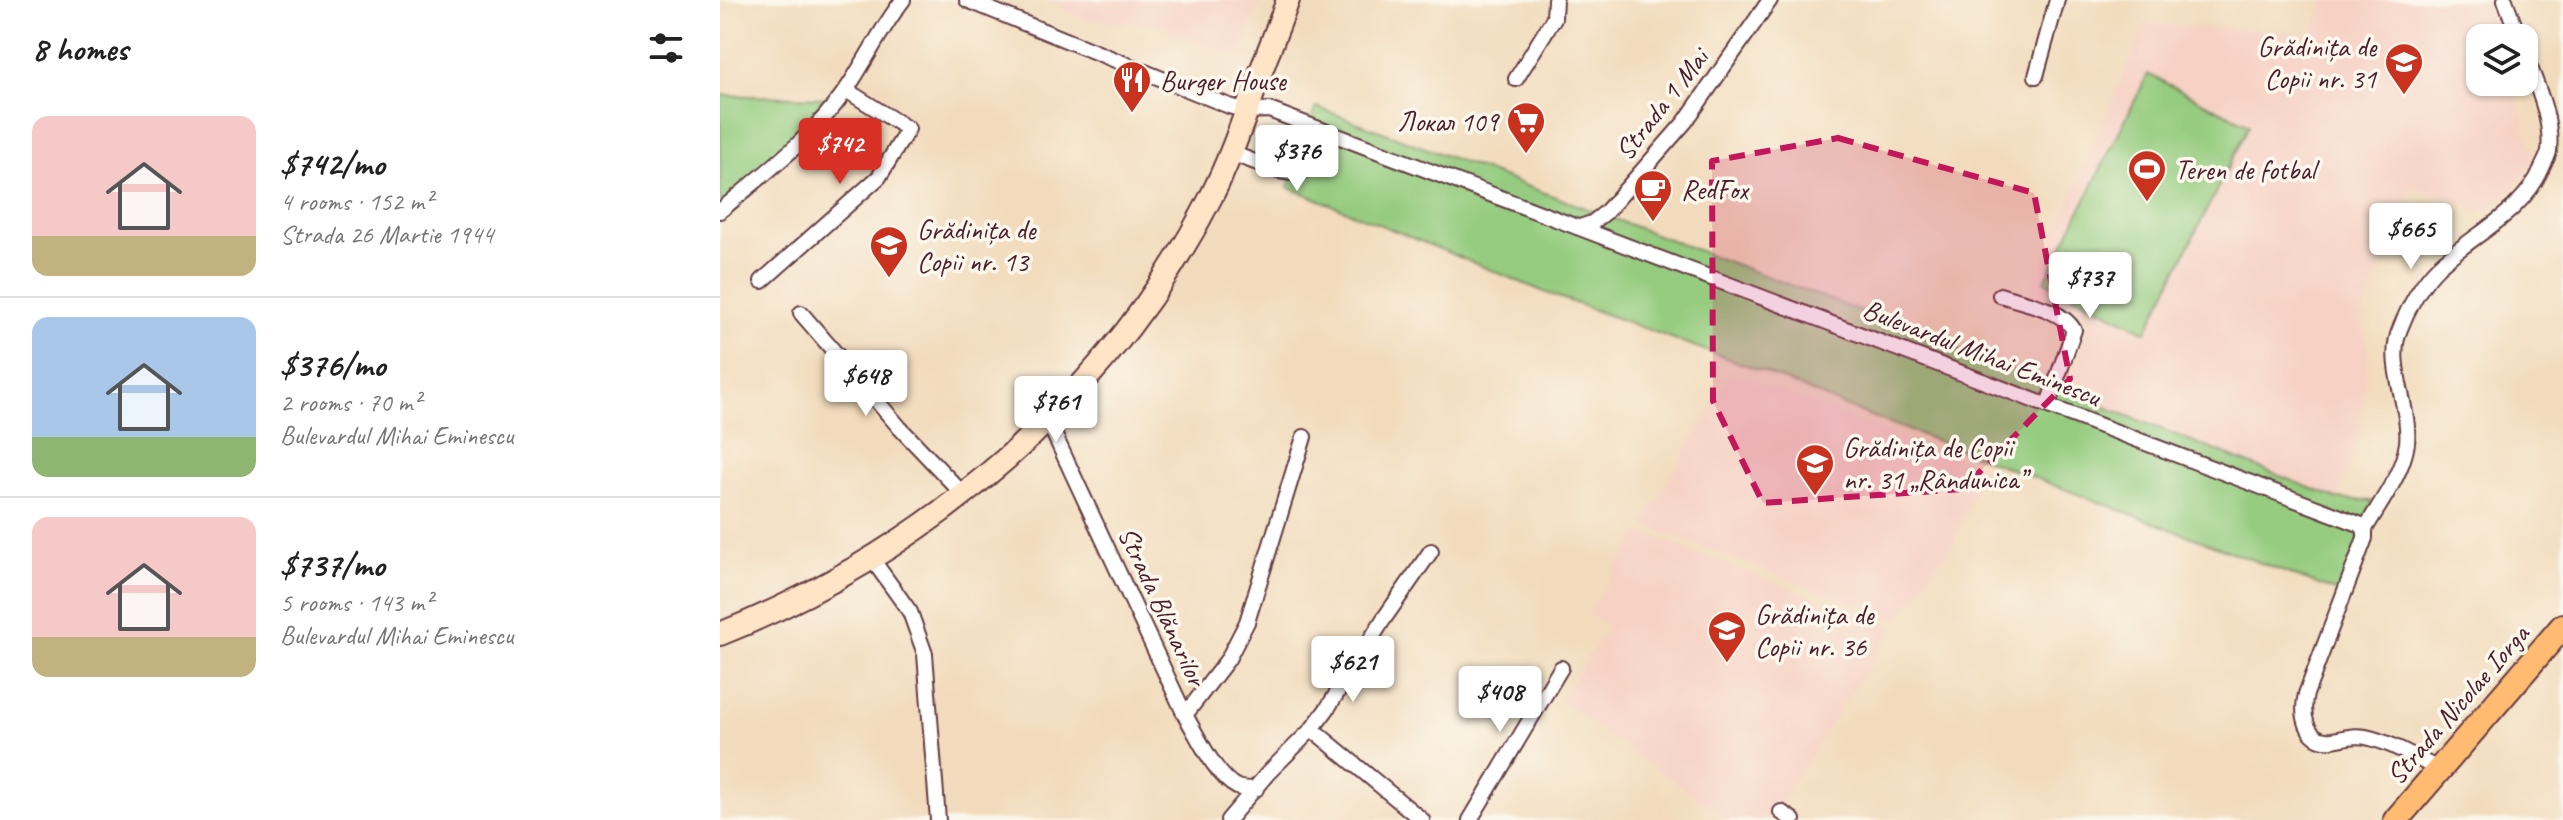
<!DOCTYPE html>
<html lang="en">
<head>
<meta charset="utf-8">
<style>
	:root { --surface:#fff; --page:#f2f2f2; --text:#222; --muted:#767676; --line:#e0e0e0; --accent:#d93025 }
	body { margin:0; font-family:Caveat,sans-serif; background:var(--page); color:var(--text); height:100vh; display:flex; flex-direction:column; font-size:30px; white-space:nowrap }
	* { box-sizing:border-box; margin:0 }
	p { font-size:26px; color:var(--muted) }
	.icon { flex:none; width:44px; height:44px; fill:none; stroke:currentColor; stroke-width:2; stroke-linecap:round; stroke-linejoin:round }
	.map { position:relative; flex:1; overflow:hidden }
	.drawer { display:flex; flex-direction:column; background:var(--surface); width:720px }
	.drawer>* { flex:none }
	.tools { position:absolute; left:1746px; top:24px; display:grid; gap:16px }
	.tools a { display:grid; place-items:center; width:72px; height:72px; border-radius:16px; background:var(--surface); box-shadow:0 2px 6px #0004; font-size:40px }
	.price { position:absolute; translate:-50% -68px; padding:0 18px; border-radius:8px; background:#fff; color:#222; font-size:26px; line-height:52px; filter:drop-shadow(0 2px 4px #0008) }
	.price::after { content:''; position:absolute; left:50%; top:48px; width:24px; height:18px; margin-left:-12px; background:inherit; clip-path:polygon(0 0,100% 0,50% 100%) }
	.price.current { background:var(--accent); color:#fff }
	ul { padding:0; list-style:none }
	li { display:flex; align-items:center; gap:24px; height:200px; padding:0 32px }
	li+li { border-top:2px solid var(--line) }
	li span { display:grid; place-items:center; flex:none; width:224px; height:160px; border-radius:16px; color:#555 }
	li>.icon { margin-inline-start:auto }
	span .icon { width:96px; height:96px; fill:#fffc; stroke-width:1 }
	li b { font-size:34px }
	h2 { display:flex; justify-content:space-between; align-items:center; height:96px; padding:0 32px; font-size:34px }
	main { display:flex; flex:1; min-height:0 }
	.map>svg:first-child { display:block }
</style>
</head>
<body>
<main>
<section class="drawer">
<h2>8 homes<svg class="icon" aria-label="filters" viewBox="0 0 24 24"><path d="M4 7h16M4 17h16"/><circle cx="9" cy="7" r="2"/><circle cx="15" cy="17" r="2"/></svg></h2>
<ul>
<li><span style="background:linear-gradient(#f6c9c9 75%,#c2b280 0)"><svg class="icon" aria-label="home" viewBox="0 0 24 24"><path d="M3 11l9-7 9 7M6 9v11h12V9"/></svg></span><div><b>$742/mo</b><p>4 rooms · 152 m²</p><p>Strada 26 Martie 1944</p></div></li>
<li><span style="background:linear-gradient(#a9c7e8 75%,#8fb573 0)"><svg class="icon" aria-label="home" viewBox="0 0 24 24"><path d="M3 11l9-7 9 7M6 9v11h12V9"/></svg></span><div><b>$376/mo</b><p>2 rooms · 70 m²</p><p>Bulevardul Mihai Eminescu</p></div></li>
<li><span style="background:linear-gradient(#f6c9c9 75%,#c2b280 0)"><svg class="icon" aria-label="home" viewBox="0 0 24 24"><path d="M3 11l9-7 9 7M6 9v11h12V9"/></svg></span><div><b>$737/mo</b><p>5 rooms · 143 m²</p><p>Bulevardul Mihai Eminescu</p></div></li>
</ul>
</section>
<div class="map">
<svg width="1843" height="820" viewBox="0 0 1843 820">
	<rect width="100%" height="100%" fill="#fbf7ec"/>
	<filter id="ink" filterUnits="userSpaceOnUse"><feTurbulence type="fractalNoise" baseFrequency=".0125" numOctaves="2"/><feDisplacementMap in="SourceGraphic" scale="16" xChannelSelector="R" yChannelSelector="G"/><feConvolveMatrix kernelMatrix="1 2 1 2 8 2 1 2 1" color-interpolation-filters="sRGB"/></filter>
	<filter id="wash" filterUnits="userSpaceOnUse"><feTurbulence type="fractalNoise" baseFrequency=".006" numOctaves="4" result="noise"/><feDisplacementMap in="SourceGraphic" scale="32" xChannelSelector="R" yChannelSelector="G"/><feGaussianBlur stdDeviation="1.8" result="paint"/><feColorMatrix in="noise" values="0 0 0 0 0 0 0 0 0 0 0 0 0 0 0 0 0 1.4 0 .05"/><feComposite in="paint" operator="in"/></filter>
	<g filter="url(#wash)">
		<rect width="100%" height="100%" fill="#f2dbbc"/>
		<path fill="#f6d2c4" d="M334,0H542L518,58L447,28L448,24L366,20L341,9Z
			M1606,0H1770L1781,38H1760V82H1793L1815,160L1791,193L1763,211L1692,187L1641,320L1649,351L1638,439L1618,499L1345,391L1370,322L1309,293L1425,24L1574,32L1590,39Z
			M1011,372L1263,469L1233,545L1177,620L923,525Z
			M920,531L1174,627L1049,820H1008L840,700L888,627L868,614Z"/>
		<path fill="#95cc7f" stroke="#707655" stroke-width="2" d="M1428,74L1529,125L1426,332L1325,281Z
			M0,95L105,98L96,122L0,216Z
			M596,107L1198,333L1618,499L1652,501L1620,593L1127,407L1045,372L827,293L568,187Z"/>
	</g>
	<g filter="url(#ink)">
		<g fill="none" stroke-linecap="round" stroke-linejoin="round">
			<g stroke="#633b41" stroke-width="18">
				<path id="street" d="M247,0L509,106L527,111L549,110L1639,524L1645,529V538L1586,694C1581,714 1586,743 1612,740C1626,738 1636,734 1650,738C1674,744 1697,758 1719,770
					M1785,0L1799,38
					M1316,76L1337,0
					M796,79L834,18L835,0
					M511,153L559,171L579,174L586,167L600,129
					M0,211C44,174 93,137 126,90C146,61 161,28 183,0
					M860,227L872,223L886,212L965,122L1050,0
					M42,281L159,177L188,129L126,90
					M1280,295C1303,303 1341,308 1354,330L1328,404
					M81,313L180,428L243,494
					M328,421L465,715C477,735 496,777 517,787C523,789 529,789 536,789
					M1645,529C1660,503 1683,473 1687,443C1691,407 1665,364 1680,329C1689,306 1701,284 1718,267C1753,234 1802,214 1822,168C1824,163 1828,157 1829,151C1833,118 1815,82 1804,52
					M152,559L190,612L205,654L218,820
					M465,715L508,659L527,622L584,437
					M592,729L702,820
					M1061,812L1073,820
					M508,820L548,773L592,729L607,709L663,620L711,551
					M750,820L841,668"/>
			</g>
			<g stroke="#633b41" stroke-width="26">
				<path id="secondary" d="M0,634C206,552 390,397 491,197C511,158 525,115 540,74C549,49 559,25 568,0"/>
			</g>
			<g stroke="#633b41" stroke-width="28">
				<path id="primary" d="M1676,820L1843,626"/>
			</g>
			<use href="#street" stroke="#fff" stroke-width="14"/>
			<use href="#secondary" stroke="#ffe4c6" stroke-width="22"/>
			<use href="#primary" stroke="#ffbb71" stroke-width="24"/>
		</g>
	</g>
	<path fill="#c2185b" fill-opacity="0.2" stroke="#c2185b" stroke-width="6" stroke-dasharray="16 10" stroke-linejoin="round" d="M1118,138L1314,193L1350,379L1243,489L1043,503L993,401L992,161Z"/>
	<defs>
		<g id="school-pin" transform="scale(2)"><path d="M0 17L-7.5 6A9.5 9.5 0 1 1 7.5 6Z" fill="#c8321e" stroke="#fbf7ec"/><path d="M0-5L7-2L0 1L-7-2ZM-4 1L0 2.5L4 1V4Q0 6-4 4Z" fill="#fff"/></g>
		<g id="restaurant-pin" transform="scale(2)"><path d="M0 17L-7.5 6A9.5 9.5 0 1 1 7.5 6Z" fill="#c8321e" stroke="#fbf7ec"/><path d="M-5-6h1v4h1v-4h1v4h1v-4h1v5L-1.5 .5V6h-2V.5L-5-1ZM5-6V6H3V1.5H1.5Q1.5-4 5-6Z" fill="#fff"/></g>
		<g id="supermarket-pin" transform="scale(2)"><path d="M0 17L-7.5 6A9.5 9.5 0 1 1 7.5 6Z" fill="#c8321e" stroke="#fbf7ec"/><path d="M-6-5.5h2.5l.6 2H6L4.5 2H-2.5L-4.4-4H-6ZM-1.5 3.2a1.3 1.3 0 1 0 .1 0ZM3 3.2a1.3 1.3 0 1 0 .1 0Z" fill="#fff"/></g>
		<g id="stadium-pin" transform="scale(2)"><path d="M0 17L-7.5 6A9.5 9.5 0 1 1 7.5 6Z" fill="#c8321e" stroke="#fbf7ec"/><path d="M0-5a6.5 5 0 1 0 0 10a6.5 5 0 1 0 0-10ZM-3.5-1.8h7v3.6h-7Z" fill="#fff"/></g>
		<g id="cafe-pin" transform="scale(2)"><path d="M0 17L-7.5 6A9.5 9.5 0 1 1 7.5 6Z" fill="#c8321e" stroke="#fbf7ec"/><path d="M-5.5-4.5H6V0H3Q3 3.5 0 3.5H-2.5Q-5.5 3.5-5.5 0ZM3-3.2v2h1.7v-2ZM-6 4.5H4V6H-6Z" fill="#fff"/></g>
	</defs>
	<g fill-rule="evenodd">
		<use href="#school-pin" x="1684" y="62"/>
		<use href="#restaurant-pin" x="412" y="80"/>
		<use href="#supermarket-pin" x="806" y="121"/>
		<use href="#stadium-pin" x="1427" y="169"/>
		<use href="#cafe-pin" x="933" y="189"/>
		<use href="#school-pin" x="169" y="245"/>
		<use href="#school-pin" x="1095" y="463"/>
		<use href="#school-pin" x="1007" y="630"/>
	</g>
	<g text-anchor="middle" stroke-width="7" stroke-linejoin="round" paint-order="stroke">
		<g font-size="28" fill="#4a1f2b" stroke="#fbf7ec" text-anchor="start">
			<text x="1656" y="56" text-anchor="end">Grădinița de<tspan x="1656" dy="32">Copii nr. 31</tspan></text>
			<text x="440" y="90">Burger House</text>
			<text x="778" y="131" text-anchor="end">Локал 109</text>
			<text x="1455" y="179">Teren de fotbal</text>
			<text x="961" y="199">RedFox</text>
			<text x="197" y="239">Grădinița de<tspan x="197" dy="32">Copii nr. 13</tspan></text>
			<text x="1123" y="457">Grădinița de Copii<tspan x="1123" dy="32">nr. 31 „Rândunica”</tspan></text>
			<text x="1035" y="624">Grădinița de<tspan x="1035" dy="32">Copii nr. 36</tspan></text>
		</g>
		<g font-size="28" fill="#4a1f2b" stroke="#fbf7ec">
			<text transform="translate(941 104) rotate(-52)" y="10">Strada 1 Mai</text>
			<text transform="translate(1262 352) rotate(21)" y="10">Bulevardul Mihai Eminescu</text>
			<text transform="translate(443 606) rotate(65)" y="10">Strada Blănarilor</text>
			<text transform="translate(1737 704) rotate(-49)" y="10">Strada Nicolae Iorga</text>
		</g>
	</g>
</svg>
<div class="tools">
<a><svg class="icon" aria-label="layers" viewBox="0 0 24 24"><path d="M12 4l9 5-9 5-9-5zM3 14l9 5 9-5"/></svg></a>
</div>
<b class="price current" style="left:120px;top:186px">$742</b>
<b class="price" style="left:577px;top:193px">$376</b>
<b class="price" style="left:1691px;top:271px">$665</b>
<b class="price" style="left:1370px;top:320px">$737</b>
<b class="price" style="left:146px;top:418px">$648</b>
<b class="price" style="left:336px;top:444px">$761</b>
<b class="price" style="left:633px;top:704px">$621</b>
<b class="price" style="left:780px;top:734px">$408</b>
</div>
</main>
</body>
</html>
